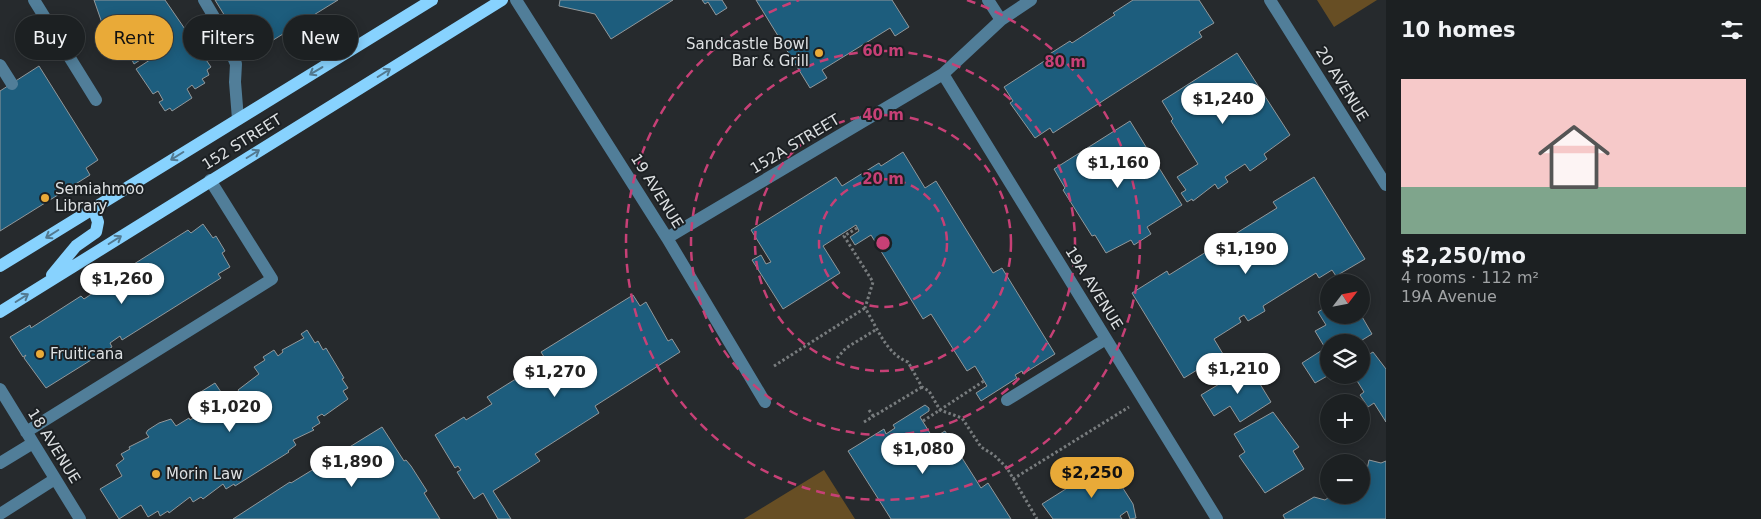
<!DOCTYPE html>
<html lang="en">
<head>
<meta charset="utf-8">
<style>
	:root { --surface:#1c2022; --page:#292d2f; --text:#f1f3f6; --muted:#a0a3a5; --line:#3a3e40; --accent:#e9aa38 }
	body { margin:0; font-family:"DejaVu Sans",sans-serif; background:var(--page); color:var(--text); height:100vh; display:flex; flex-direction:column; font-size:19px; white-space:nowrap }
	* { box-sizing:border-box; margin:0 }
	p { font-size:16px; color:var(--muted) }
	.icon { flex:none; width:28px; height:28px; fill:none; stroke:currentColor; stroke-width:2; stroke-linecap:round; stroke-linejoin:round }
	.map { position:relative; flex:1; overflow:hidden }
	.sheet { display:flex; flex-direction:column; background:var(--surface); width:375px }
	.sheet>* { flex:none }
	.banner { position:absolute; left:15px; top:15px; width:475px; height:45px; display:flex; gap:10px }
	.needle { width:32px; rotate:58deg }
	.fabs { position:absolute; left:1320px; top:274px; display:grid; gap:10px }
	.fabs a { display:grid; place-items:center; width:50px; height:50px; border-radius:50%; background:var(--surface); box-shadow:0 2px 12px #0003,0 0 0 1px var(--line); font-size:25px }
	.price { position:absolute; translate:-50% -42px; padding:0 11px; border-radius:18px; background:#fff; color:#222; font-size:16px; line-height:32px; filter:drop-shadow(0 1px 2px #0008) }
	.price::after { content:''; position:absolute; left:50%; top:30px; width:15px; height:11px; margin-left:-8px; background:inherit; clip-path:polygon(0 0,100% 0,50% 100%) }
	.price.on { background:var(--accent); color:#111 }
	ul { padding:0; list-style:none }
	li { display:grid; align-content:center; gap:10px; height:265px; padding:0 15px }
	li span { display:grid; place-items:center; height:155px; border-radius:0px; color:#555 }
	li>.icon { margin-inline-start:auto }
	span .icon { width:90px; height:90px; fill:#fffc; stroke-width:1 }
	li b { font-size:21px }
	h2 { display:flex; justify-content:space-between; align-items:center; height:60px; padding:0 15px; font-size:21px }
	.chip { padding:0 18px; border-radius:22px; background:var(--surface); box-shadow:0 2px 12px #0003,0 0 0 1px var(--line); font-size:18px; line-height:45px }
	.chip.on { background:var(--accent); color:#111 }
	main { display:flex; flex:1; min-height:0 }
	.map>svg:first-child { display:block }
</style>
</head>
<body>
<main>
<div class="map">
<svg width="1386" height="519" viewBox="0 0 1386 519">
	<rect width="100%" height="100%" fill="#262a2d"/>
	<path fill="#674e24" d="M1317,0H1377L1334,27Z
		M824,470L855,519H744Z"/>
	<path fill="#1d5d7d" stroke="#92989b" d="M94,0H165L211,67L207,70L209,75L202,79L205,83L195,89L192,85L187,89L192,98L172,111L170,108L165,111L159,102L163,100L158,91L153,94L136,69L159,54L157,49L134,64L131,58L128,60L102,23Z
		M215,0H338L249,55Z
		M560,0H673L611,39L595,14L559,6Z
		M702,0H722L727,8L716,15L708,2L705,4Z
		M756,0H892L909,27L895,36L890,28L822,70L827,78L810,88Z
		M1133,0H1199L1214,23L1199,32L1202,37L1053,133L1050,128L1035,138L1010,103L1013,101L1004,87L1049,58L1048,55L1070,41L1072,43L1115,15L1113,13Z
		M1237,53L1290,135L1264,154L1267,159L1250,171L1245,164L1225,177L1228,182L1218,189L1215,184L1193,201L1192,199L1187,202L1181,193L1186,190L1177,177L1198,164L1171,121L1173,119L1162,101Z
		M39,66L98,160L86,168L90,175L0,231V91Z
		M1130,121L1182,205L1147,227L1151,234L1134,245L1131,240L1106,253L1095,235L1092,236L1063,190L1065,188L1054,169Z
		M903,152L925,188L936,181L993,273L1002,268L1055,354L1023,374L1022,371L1015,375L1017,378L981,401L976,393L987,386L975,366L967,371L931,314L923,319L871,235L855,245L850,237L859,231L856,225L823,246L840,273L783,309L752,260L761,255L766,264L771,262L751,230L836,177L842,186L879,163L881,166Z
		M1314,177L1365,259L1336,276L1332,270L1319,278L1316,273L1263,306L1265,311L1248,321L1244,315L1239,318L1241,322L1214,339L1223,354L1184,378L1132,293L1167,271L1169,275L1277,208L1273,202Z
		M203,224L213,238L216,236L225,251L222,253L230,267L218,274L221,278L122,340L120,336L110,343L112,347L46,388L24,358L26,355L23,357L10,337L30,325L31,328L81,296L84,299L93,293L91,291L188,230L191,233Z
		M633,295L640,306L646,302L668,341L672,339L680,352L595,406L599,413L535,454L540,461L493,491L511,519H498L483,493L474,499L457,472L461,470L458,466L455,468L435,435L464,417L466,420L492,404L487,397L546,360L541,352Z
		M1329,305V315H1361L1372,334L1359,342H1338L1335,339L1324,346L1315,331L1326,325L1318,312Z
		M307,330L315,343L318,341L323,350L326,348L344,378L342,379L348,388L343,391L348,399L324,416L322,414L317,417L320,423L312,428L314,430L293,440L296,445L288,451L289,452L235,486L234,484L226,489L223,484L203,499L201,497L193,502L190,497L169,513L168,511L160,516L158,511L148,517L141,505L119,519L100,489L122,476L116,465L124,459L121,454L130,449L129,447L149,437L146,433L148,430L159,423L171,419L176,426L189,418L190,420L198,415L200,419L208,415L210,412L199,393L215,383L227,401L241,395L238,390L259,374L254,367L265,360L263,357L274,350L278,356L283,352L282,350L304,338L301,334Z
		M1327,347L1329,375L1315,383L1302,363Z
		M1373,352L1386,369V422L1374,403L1368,407L1360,395L1364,392L1354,376L1361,375V359Z
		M1249,366L1271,402L1240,422L1230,406L1214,416L1201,395Z
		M925,405L929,408V411L920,417L933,438L945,431L981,488L988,483L1011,519H891L848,451L884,429L886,434L895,428L893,425Z
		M1273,412L1299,447L1293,451L1304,469L1265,493L1239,456L1245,452L1234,434Z
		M382,427L404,461L406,460L411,466L427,491L424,493L440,519H233L290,482L291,483L322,464L321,462L341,449L343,451Z
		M1369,460L1381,463L1386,461V519H1285L1283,515L1314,497L1325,500L1332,495H1361V477L1366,474Z
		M1107,463L1133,504L1136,518L1130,519L1127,511L1120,516L1122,519H1053L1042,504Z"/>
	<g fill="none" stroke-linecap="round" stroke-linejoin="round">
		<path stroke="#787c7e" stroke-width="3" stroke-dasharray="2.5 2.5" stroke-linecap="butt" d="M318,30L328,44
			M857,228L844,236L873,282L865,308C877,327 886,354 908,362L922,387L929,391L940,410L962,418L981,447L994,455L1007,468L1037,519
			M837,358L846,348L877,329
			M774,366L865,308
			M869,410L874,417
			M923,421L984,381
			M864,422L922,387
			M1013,479L1129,407"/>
		<path stroke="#517e99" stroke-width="12" d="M34,0L96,100
			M204,0L220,27L236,64L235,82L238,119
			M516,0L667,238L765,402
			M988,0L1001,20
			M1270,0L1386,185
			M0,65L12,84
			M943,74L1217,519
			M667,238L943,74L1001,20L1031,0
			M0,389L80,519
			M1007,400L1106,339
			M26,432L272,279L210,180
			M0,463L33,443
			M0,514L55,479"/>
		<path stroke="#87d2fe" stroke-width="12" d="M0,266L432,0
			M52,275L76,246L96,232L98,222L93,208
			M0,312L502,0"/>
	</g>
	<defs><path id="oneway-shaft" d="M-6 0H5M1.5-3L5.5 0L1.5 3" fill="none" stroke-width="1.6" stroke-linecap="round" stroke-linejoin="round" transform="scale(1.25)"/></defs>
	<g stroke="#527990">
		<use href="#oneway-shaft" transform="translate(316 71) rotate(149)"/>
		<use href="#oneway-shaft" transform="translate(384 73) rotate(-32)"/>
		<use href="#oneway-shaft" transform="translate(253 154) rotate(-32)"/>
		<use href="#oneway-shaft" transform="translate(177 156) rotate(148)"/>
		<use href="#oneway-shaft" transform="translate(52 234) rotate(148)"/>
		<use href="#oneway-shaft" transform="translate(115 240) rotate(-32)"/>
		<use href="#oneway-shaft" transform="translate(22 298) rotate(-32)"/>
	</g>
	<g fill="none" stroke="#c74076" stroke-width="2.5" stroke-dasharray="9 6">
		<circle cx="883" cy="243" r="64"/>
		<circle cx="883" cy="243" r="128"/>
		<circle cx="883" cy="243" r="192"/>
		<path d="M967 0A257 257 0 1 1 799 0"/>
	</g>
	<g fill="#e9aa38" stroke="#1c2023" stroke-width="2">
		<circle cx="819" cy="53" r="5"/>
		<circle cx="45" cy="198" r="5"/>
		<circle cx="40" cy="354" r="5"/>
		<circle cx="156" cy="474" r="5"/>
	</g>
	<g text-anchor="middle" stroke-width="4" stroke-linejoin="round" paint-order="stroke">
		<g font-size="15" fill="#dde0e2" stroke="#1c2023" text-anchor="start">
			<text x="809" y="49" text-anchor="end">Sandcastle Bowl<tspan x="809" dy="17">Bar &amp; Grill</tspan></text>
			<text x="55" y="194">Semiahmoo<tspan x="55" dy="17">Library</tspan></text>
			<text x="50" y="359">Fruiticana</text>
			<text x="166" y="479">Morin Law</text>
		</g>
		<g font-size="15" fill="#dde0e2" stroke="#1c2023">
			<text transform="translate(1342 84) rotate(58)" y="5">20 AVENUE</text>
			<text transform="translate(242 142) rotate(-32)" y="5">152 STREET</text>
			<text transform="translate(795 144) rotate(-31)" y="5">152A STREET</text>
			<text transform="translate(657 191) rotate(58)" y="5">19 AVENUE</text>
			<text transform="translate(1094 288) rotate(58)" y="5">19A AVENUE</text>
			<text transform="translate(54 446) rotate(58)" y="5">18 AVENUE</text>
		</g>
	</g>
	<circle cx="883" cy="243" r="8" fill="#c74076" stroke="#1c2023" stroke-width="2.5"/>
	<g font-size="15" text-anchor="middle" font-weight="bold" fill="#c74076" stroke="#1c2023" stroke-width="4" stroke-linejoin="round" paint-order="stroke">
		<text x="883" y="56">60 m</text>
		<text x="1065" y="67">80 m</text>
		<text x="883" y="120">40 m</text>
		<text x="883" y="184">20 m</text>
	</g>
</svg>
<div class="fabs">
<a><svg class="needle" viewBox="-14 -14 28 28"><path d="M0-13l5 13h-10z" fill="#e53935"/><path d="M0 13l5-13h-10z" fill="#a0a3a5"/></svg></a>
<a><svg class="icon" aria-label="layers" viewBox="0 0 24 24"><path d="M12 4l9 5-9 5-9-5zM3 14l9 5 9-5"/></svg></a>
<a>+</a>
<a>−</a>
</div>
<b class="price" style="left:1223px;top:125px">$1,240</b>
<b class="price" style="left:1118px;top:189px">$1,160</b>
<b class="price" style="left:1246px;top:275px">$1,190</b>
<b class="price" style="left:122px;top:305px">$1,260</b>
<b class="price" style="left:1238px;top:395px">$1,210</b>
<b class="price" style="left:555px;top:398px">$1,270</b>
<b class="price" style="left:230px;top:433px">$1,020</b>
<b class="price" style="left:923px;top:475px">$1,080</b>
<b class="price" style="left:352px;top:488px">$1,890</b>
<b class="price on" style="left:1092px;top:499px">$2,250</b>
<div class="banner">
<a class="chip">Buy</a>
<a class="chip on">Rent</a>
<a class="chip">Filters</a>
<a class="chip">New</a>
</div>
</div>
<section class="sheet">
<h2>10 homes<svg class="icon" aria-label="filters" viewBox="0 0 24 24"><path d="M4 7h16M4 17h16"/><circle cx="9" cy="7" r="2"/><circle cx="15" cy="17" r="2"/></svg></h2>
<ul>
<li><span style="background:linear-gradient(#f6c9c9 70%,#7fa58c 0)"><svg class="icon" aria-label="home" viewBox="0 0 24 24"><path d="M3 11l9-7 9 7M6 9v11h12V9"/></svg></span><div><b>$2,250/mo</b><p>4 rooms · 112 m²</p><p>19A Avenue</p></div></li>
</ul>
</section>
</main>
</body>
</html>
